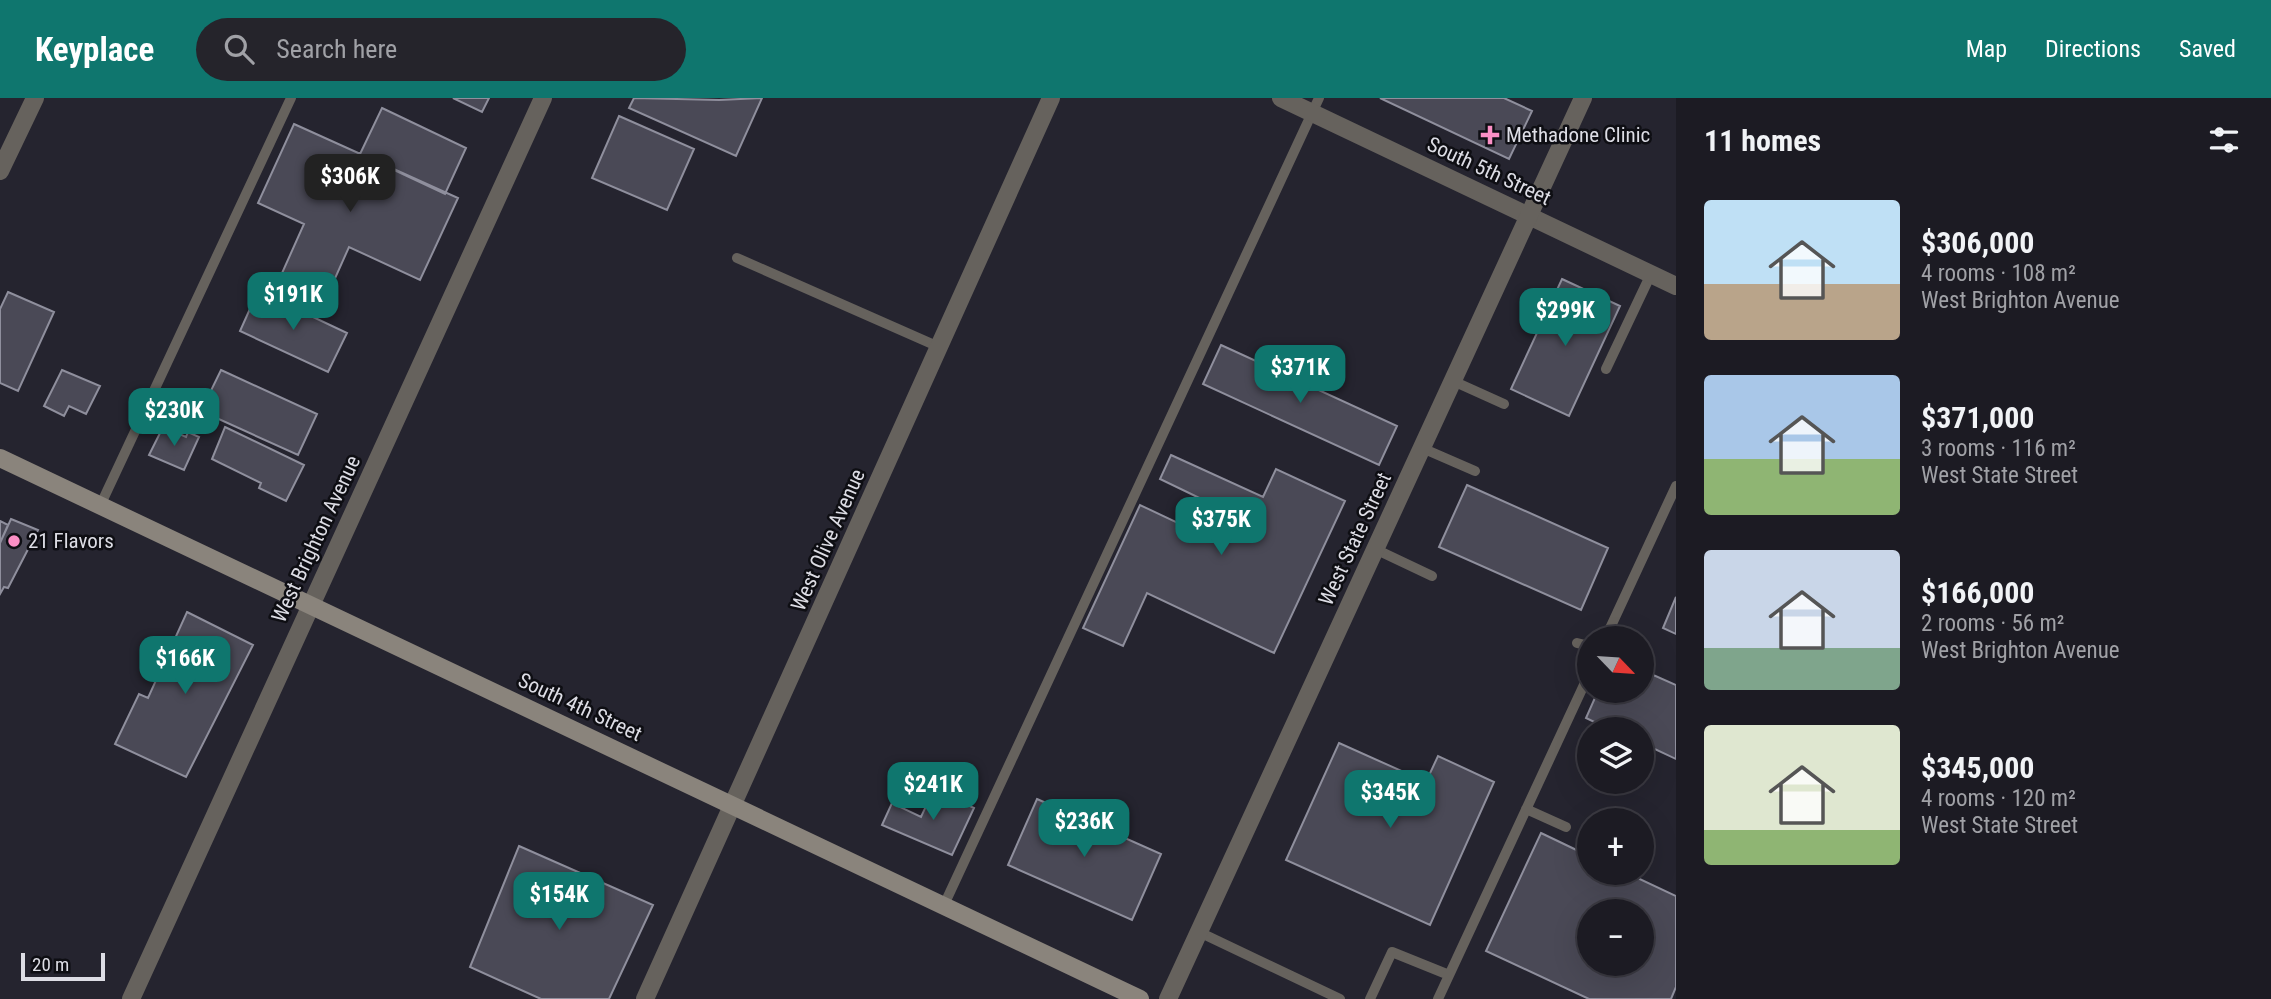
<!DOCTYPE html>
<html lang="en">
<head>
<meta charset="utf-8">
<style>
	:root { --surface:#1c1b23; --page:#25242b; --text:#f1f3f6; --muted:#a0a1a6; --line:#3a3941; --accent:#0f766e }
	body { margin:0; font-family:"Roboto Condensed",sans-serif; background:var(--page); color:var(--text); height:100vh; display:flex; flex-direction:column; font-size:26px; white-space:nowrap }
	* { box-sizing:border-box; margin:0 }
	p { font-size:23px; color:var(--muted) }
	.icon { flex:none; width:38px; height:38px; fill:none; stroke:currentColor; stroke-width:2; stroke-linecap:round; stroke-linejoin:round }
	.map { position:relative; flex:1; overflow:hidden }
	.details { display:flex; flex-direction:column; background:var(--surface); width:595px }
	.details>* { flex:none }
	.needle { width:46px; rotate:115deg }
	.controls { position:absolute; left:1577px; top:528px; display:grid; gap:14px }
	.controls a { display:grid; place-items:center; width:77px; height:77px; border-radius:50%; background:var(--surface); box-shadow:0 7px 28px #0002,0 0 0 2px var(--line); font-size:35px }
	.scale { position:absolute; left:21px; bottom:18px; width:84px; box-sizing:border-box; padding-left:7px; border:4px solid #dddde5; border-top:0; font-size:19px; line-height:24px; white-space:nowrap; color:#dddde5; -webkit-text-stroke:5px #0e0e13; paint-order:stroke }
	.price { position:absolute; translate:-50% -60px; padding:0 16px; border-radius:14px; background:var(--accent); color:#fff; font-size:23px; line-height:46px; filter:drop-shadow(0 2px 4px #0008) }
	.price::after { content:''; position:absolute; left:50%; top:42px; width:21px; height:16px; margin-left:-10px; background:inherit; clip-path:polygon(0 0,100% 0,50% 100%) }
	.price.active { background:#222; color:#fff }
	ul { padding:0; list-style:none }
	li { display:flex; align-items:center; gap:21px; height:175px; padding:0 28px }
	li span { display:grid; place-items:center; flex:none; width:196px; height:140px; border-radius:7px; color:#555 }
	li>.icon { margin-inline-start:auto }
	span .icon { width:84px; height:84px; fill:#fffc; stroke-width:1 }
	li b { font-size:30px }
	h2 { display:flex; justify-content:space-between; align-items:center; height:84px; padding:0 28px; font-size:30px }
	header { display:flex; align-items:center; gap:42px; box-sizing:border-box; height:98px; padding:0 35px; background:var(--accent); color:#fff }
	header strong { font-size:33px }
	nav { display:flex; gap:38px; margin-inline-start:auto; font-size:24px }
	.search { width:490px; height:63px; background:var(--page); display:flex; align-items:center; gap:18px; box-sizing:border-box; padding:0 24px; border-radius:38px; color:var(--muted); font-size:26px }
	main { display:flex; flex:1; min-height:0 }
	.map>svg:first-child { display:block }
</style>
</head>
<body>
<header>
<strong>Keyplace</strong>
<div class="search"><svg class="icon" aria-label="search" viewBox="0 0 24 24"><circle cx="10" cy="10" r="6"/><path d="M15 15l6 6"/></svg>Search here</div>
<nav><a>Map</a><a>Directions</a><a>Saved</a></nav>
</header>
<main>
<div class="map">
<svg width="1676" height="901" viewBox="0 0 1676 901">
	<rect width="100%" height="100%" fill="#25242f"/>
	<path fill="#4a4956" stroke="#8f8f9d" stroke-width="2" fill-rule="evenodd" d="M453,0H489L482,14Z
		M634,0L719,2L762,0L736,58L629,10Z
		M1380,0H1504L1532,13L1509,61Z
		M382,10L466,50L445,96L360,56Z
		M619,18L694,51L667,112L592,80Z
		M294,26L458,100L420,182L349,149L320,214L274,193L304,126L258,105Z
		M1562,181L1620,208L1569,318L1511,291Z
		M258,193L347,235L328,274L240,233Z
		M8,194L54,214L18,293L0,285V211Z
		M1221,247L1397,328L1379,367L1203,286Z
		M62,272L100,288L86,316L69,308L64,318L44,308Z
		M221,272L317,316L298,357L201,313Z
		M163,329L186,339L188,334L199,339L184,372L149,357Z
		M225,329L304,367L286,403L259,390L261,385L212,361Z
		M1171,357L1263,399L1276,371L1345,403L1274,555L1147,495L1123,548L1083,530L1140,407L1201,436L1214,407L1160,381Z
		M1467,387L1608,450L1581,512L1439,449Z
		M11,421L38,432L8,490L4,489L0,496V445Z
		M0,423L8,427L0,445Z
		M1676,499V536L1663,530Z
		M187,514L253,547L186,679L115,646L139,596L148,600Z
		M1642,572L1676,587V661L1642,645V632H1611L1586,620L1598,593H1642Z
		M1339,645L1426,684L1438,658L1494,684L1430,827L1286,762Z
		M934,691L974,710L952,757L882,727L892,705L921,719Z
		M1037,701L1161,756L1132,822L1008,767Z
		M1541,735L1589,758V775H1627L1676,798V889L1671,901H1589L1486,853ZM1589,814H1642V866H1589Z
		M519,748L653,807L609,901H541L470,869Z"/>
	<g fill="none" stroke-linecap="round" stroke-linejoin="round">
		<path stroke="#66625d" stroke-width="10" d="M737,160L939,249
			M1606,271L1651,176
			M1453,283L1504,306
			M1422,350L1475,373
			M100,408L291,0
			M1375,451L1432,478
			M1605,541L1676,388
			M1577,545L1589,548
			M1526,711L1566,729
			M944,807L1319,0
			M1199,834L1340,901
			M1370,901L1392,854L1449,877
			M1438,901L1589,576"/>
		<path stroke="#66625d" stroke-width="18" d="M1281,0L1676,188
			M0,73L35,0
			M131,901L543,0
			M645,901L1051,0"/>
		<path stroke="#66625d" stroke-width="18" d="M1168,901L1583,0"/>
		<path stroke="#8a847c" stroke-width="18" d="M0,360L1140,901"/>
	</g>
	<g fill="#fb8fc5" stroke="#0e0e13" stroke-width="2.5">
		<path d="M1486.5 26.5h7v7h7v7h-7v7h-7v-7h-7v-7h7z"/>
		<circle cx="14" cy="443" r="7"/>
	</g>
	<g text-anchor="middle" stroke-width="5" stroke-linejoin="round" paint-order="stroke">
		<g font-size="21" fill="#dddde5" stroke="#0e0e13" text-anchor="start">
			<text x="1506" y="44">Methadone Clinic</text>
			<text x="28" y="450">21 Flavors</text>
		</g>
		<g font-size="21" fill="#dddde5" stroke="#0e0e13">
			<text transform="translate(1489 73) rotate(25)" y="7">South 5th Street</text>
			<text transform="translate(316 441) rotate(-65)" y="7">West Brighton Avenue</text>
			<text transform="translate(1355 441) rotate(-65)" y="7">West State Street</text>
			<text transform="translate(828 442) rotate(-66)" y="7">West Olive Avenue</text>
			<text transform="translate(580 609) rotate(25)" y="7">South 4th Street</text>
		</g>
	</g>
</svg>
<div class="controls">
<a><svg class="needle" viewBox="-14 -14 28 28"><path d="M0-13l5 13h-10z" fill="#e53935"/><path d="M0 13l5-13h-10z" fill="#a0a1a6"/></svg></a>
<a><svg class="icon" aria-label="layers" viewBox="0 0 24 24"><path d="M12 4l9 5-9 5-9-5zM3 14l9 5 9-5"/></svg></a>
<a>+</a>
<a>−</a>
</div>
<div class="scale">20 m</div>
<b class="price active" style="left:350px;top:116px">$306K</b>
<b class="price" style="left:293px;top:234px">$191K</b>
<b class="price" style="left:1565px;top:250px">$299K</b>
<b class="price" style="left:1300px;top:307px">$371K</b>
<b class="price" style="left:174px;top:350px">$230K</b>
<b class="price" style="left:1221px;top:459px">$375K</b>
<b class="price" style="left:185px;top:598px">$166K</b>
<b class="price" style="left:933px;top:724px">$241K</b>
<b class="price" style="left:1390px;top:732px">$345K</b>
<b class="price" style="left:1084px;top:761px">$236K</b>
<b class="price" style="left:559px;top:834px">$154K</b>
</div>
<section class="details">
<h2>11 homes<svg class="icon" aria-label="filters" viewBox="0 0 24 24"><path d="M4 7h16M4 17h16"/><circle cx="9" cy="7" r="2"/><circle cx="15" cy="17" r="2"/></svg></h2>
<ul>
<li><span style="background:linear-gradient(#bfe0f5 60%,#b9a48a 0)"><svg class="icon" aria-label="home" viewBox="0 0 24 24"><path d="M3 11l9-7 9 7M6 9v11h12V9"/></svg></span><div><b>$306,000</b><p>4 rooms · 108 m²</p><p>West Brighton Avenue</p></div></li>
<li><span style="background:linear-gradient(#a9c7e8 60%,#8fb573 0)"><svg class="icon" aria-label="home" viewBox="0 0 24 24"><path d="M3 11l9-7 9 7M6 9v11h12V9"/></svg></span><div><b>$371,000</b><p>3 rooms · 116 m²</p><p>West State Street</p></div></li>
<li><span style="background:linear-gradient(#c9d6e8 70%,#7fa58c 0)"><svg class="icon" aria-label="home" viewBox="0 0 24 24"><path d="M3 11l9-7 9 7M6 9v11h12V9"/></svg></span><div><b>$166,000</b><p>2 rooms · 56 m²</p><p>West Brighton Avenue</p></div></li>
<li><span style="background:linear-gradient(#dfe7d0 75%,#8fb573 0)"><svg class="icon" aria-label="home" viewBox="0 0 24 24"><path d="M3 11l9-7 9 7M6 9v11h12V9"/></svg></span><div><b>$345,000</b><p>4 rooms · 120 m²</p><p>West State Street</p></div></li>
</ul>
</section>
</main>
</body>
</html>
